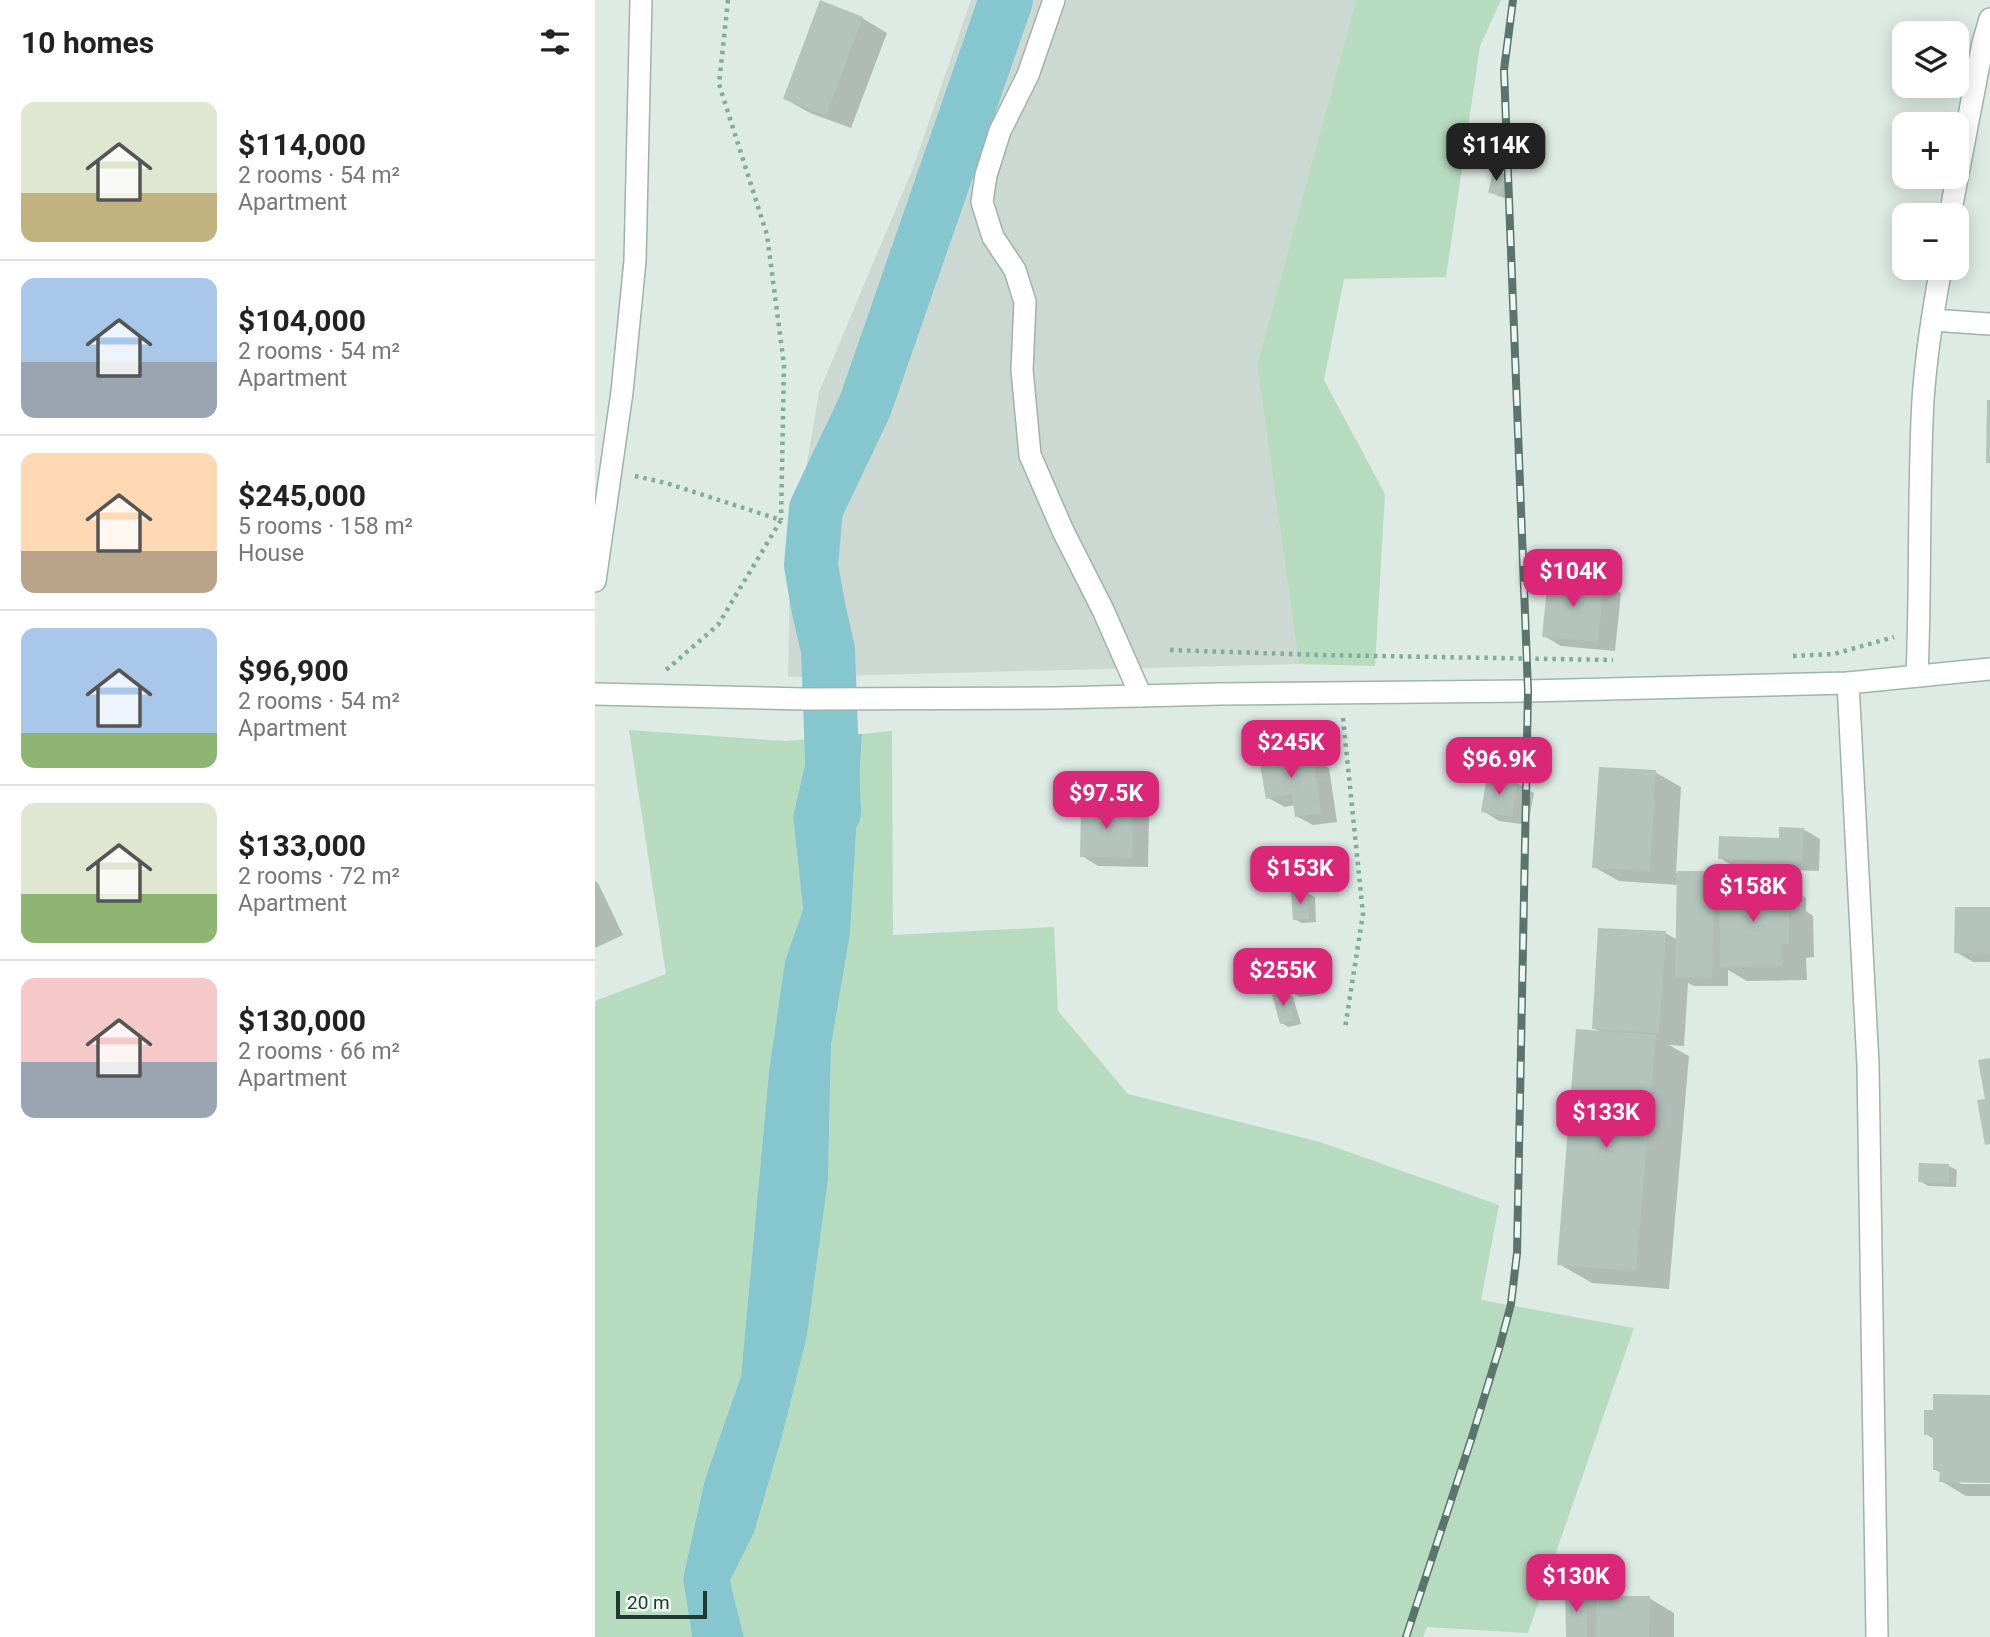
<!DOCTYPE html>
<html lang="en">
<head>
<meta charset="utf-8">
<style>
	:root { --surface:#fff; --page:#f2f2f2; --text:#222; --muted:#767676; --line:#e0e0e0; --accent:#db2777 }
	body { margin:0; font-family:Roboto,sans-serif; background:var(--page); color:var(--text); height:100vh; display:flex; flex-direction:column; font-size:26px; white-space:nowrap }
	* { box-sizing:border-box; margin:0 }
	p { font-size:23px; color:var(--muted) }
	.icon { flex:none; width:38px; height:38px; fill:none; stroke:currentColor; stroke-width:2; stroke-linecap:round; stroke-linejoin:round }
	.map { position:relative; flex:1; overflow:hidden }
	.sheet { display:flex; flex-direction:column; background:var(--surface); width:595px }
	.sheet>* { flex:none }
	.tools { position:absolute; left:1297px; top:21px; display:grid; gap:14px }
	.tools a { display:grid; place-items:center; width:77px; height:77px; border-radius:14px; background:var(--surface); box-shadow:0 4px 18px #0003; font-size:35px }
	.scale { position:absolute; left:21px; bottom:18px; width:91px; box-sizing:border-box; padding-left:7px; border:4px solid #203931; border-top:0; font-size:19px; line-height:24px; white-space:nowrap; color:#203931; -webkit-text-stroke:5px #eef7f2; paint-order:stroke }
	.price { position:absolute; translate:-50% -60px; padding:0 16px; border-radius:14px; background:var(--accent); color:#fff; font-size:23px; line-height:46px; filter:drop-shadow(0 2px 4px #0008) }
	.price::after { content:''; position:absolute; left:50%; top:42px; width:21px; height:16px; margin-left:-10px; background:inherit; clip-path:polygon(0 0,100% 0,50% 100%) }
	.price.selected { background:#222; color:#fff }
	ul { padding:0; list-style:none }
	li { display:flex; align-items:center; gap:21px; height:175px; padding:0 21px }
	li+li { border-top:2px solid var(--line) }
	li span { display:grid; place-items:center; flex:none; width:196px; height:140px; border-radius:14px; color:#555 }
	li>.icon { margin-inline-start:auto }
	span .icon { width:84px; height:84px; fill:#fffc; stroke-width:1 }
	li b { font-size:30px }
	h2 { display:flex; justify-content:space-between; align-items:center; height:84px; padding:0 21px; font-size:30px }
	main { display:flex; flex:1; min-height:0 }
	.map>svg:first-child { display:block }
</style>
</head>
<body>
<main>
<section class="sheet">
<h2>10 homes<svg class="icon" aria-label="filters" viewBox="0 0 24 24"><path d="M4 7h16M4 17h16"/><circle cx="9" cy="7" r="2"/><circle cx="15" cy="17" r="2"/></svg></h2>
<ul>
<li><span style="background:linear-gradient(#dfe7d0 65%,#c2b280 0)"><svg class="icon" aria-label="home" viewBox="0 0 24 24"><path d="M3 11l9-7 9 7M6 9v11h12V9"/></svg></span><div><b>$114,000</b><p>2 rooms · 54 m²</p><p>Apartment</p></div></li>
<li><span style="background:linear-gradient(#a9c7e8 60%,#9aa5b1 0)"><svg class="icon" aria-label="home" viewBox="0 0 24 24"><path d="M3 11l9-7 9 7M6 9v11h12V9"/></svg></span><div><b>$104,000</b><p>2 rooms · 54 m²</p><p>Apartment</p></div></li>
<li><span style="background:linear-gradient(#ffd9b3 70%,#b9a48a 0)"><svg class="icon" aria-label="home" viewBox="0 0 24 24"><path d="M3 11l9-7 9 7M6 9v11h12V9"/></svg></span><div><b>$245,000</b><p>5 rooms · 158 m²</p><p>House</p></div></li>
<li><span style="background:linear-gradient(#a9c7e8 75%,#8fb573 0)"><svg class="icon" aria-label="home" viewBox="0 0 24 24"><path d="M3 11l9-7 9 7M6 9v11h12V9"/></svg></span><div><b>$96,900</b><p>2 rooms · 54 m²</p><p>Apartment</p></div></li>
<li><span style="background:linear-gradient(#dfe7d0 65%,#8fb573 0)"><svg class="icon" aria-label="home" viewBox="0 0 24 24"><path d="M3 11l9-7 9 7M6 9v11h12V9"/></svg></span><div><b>$133,000</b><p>2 rooms · 72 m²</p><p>Apartment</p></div></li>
<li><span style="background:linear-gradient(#f6c9c9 60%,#9aa5b1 0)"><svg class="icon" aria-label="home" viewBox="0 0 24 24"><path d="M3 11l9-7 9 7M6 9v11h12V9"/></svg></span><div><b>$130,000</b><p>2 rooms · 66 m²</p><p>Apartment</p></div></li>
</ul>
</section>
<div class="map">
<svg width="1395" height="1637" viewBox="0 0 1395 1637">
	<rect width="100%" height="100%" fill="#deeae4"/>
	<path fill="#ccd9d3" d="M376,0H761L662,365L704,664L193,677L195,562L224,392L318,168Z"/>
	<path fill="#b7dbbf" d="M761,0H906L885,46L851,277L749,279L729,380L790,494L780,666L704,664L662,365Z
		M34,730L190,741L216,739L198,816L208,909L190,961L174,1071L146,1376L110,1479L88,1578L97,1637H0V1001L71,974Z
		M297,731L298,935L459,927L463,1011L533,1094L725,1142L904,1205L886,1300L1039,1328L933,1633L832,1627L828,1637H149L135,1581L159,1533L188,1433L212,1336L233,1180L236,1046L255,934L267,734Z"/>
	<path fill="#86c6cf" d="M267,734L255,934L236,1046L233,1180L212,1336L188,1433L159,1533L135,1581L149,1637H97L88,1578L110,1479L146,1376L174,1071L190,961L208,909L198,816L216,739Z"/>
	<path fill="#0003" d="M267,18L292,33L256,128L215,113L190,99Z
		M910,175L917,180L913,199L903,196L895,192Z
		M955,578L1009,583L1026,593L1020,651L966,646L949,636Z
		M694,749L711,759H717L734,768L742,822L718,825L701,816L700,805L690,807L673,798Z
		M1060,772L1086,787L1081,873H1118L1135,884L1185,883L1211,898V911L1218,916L1219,957L1211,958L1212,980L1152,981L1133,970V986H1099L1093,983L1089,1046L1074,1045L1094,1056L1074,1289L997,1283L964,1264L1006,1032L998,1028L1070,933L1083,940V885L1024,881L999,867Z
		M922,783L939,793L933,825L904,821L888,811Z
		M537,807L554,817L553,867L503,866L487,856Z
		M1208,829L1225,839L1224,871L1141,868L1125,858L1186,840Z
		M0,881L3,883L28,935L0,948Z
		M712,893L720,897L721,922L707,923L699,919Z
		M1395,909V962H1378L1361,952Z
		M712,972L720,976L722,995L705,997L697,992Z
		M690,993L698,997L706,1024L694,1027L686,1023Z
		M1354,1166L1362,1170L1361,1187L1333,1186L1325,1181Z
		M1395,1396V1481H1362L1366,1484H1395V1496H1371L1346,1481V1473L1339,1469V1439L1331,1434Z
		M991,1593L1003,1600L1054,1598L1079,1613V1637H973Z"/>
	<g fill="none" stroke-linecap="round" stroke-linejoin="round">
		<path stroke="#86c6cf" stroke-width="54" d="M239,812L233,650L223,606L216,565L221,509L270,406L411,0"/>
	</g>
	<path fill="#b4c4bd" d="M225,0L268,17L231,115L188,99Z
		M898,171L910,174L905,195L893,193Z
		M1392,400H1395V463H1391Z
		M953,576L1009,581L1003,642L947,637Z
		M694,747L696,759L718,757L726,813L700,817L697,794L671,799L663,753Z
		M1004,767L1061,770L1055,871L997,868Z
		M892,776L923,781L917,817L886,812Z
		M486,804L538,805L537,858L485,857Z
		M1184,827L1209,828L1207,862L1123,859L1124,836L1184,838Z
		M1082,871H1119L1117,978L1080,977Z
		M1186,882V900L1194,899V944H1187V966L1125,967L1124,883Z
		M712,891L714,919L698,920L696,892Z
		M1360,907H1395V954L1359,953Z
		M1003,928L1071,931L1064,1033L997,1029Z
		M713,970L714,992L695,993L694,972Z
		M690,991L699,1020L685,1024L677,995Z
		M981,1029L1061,1035L1041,1271L962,1265Z
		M1395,1058V1144L1390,1145L1382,1100L1390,1099L1383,1060Z
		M1324,1163L1354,1164V1183L1323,1182Z
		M1338,1394L1395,1395V1483L1344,1482L1345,1470H1338V1434L1329,1435V1410H1338Z
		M970,1591H991L992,1637H971Z
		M1002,1596H1055L1054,1637H1001Z"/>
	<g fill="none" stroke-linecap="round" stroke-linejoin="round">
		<g stroke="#a1b1ab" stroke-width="24">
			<path id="street" d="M459,0L433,75L405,131L391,175L387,202L398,237L420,270L430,302L427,370L435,455L468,531L508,610L546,696
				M1355,215L1388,43L1395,19
				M1337,320L1395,324
				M0,581L27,392L40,261L46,0
				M1322,676C1326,584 1323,492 1328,400C1331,355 1338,311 1346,268
				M1253,683L1273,1065L1282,1637"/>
		</g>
		<g stroke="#9eb5ac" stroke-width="24">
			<path id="secondary" d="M0,694L209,699L460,698L625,694L933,691L1253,683L1395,669"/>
		</g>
		<path stroke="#7fad9d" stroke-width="4.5" stroke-dasharray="3.5 5" stroke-linecap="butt" d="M133,0L124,84L172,235L189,365L186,520
			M40,476L71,483L186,520L123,625L71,670
			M575,650L724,655L1018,660
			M1198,656L1239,654L1299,637
			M748,718L768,914L750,1028"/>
		<use href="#street" stroke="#fff" stroke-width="21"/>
		<use href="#secondary" stroke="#fff" stroke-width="21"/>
		<g stroke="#5a756d" stroke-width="8">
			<path id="rail" d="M811,1637L877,1437L904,1349L916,1304L922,1253L933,691L909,70L918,0"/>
		</g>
		<use href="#rail" stroke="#eef7f2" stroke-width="5" stroke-dasharray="16" stroke-linecap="butt"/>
	</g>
</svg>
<div class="tools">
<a><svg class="icon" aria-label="layers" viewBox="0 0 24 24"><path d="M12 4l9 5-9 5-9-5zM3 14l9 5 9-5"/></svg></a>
<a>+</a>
<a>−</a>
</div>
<div class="scale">20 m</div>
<b class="price selected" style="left:901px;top:183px">$114K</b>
<b class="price" style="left:978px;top:609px">$104K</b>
<b class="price" style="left:696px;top:780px">$245K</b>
<b class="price" style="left:904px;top:797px">$96.9K</b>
<b class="price" style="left:511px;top:831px">$97.5K</b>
<b class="price" style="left:705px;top:906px">$153K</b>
<b class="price" style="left:1158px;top:924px">$158K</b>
<b class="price" style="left:688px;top:1008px">$255K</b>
<b class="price" style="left:1011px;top:1150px">$133K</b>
<b class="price" style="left:981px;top:1614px">$130K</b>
</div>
</main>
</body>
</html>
